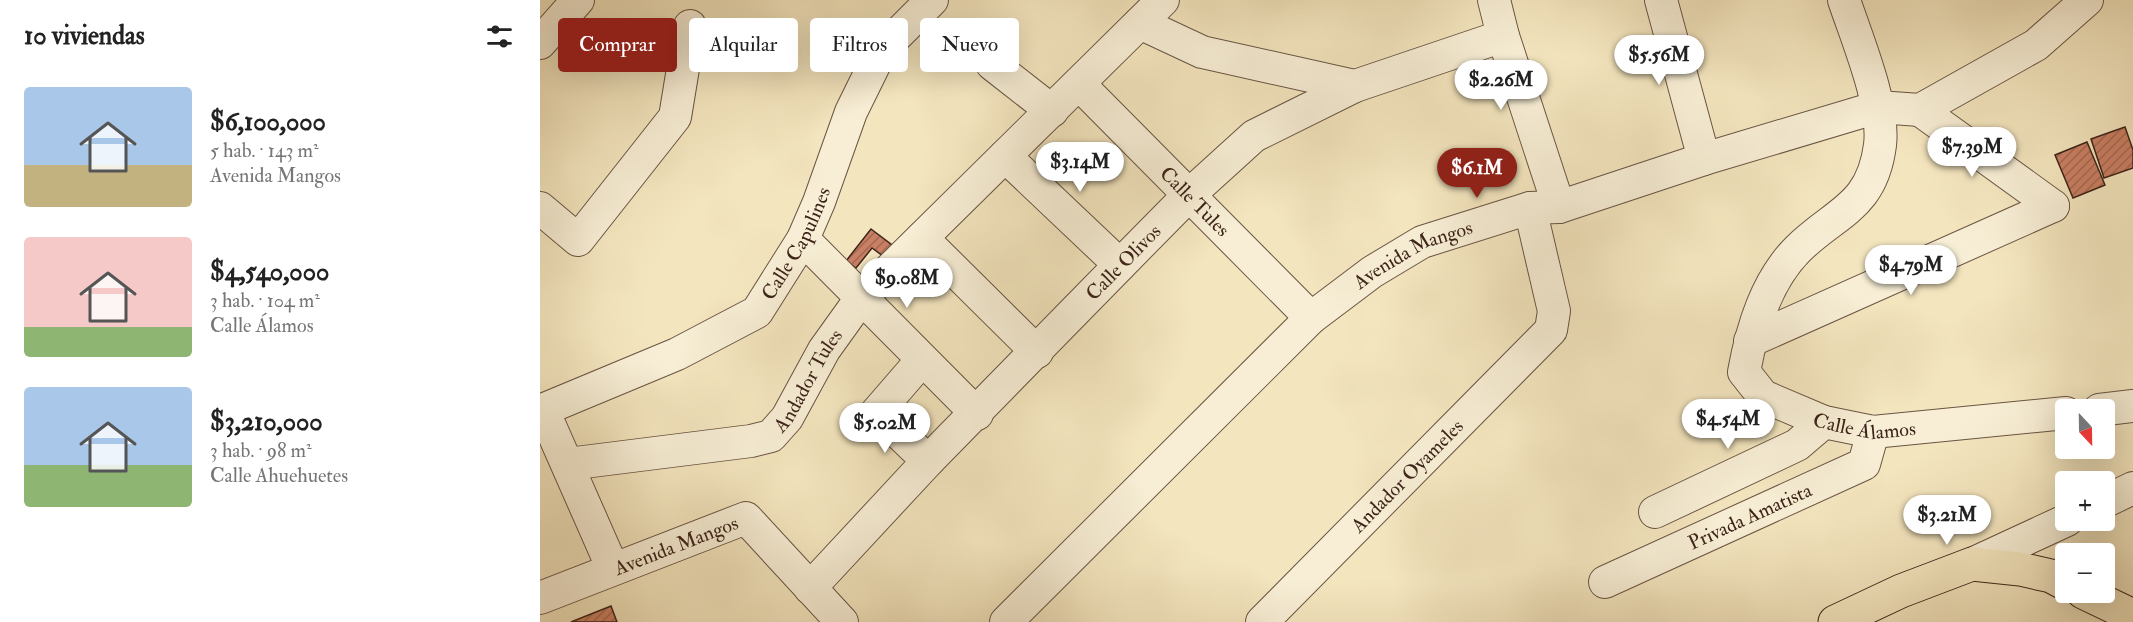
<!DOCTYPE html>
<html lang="es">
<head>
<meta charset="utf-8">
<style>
	:root { --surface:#fff; --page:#f6f6f6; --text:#222; --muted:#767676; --accent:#8f2418 }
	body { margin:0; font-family:"IM FELL Double Pica",serif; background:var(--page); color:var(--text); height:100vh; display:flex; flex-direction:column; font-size:22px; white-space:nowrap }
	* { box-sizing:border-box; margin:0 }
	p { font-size:20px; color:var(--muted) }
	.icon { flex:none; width:33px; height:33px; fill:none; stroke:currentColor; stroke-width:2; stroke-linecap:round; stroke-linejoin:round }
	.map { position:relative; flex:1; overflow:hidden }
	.drawer { display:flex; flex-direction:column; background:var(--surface); width:540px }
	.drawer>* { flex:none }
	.banner { position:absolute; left:18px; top:18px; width:570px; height:54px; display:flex; gap:12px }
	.needle { width:39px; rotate:158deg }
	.tools { position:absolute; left:1515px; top:399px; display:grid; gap:12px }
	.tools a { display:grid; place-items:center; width:60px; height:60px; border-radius:6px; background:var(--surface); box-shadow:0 6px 24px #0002; font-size:30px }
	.price { position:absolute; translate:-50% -51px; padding:0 14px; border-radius:21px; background:#fff; color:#222; font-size:20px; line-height:39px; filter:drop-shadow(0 2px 3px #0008) }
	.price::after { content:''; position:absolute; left:50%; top:36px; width:18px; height:14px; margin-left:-9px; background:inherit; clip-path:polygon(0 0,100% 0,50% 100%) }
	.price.active { background:var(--accent); color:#fff }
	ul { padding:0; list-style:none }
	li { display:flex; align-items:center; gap:18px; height:150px; padding:0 24px }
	li span { display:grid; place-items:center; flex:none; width:168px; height:120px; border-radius:6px; color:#555 }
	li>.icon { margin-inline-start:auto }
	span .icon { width:72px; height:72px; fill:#fffc; stroke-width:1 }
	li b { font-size:26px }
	h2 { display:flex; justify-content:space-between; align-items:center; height:72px; padding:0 24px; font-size:26px }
	.chip { padding:0 21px; border-radius:6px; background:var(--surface); box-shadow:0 6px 24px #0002; font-size:21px; line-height:54px }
	.chip.active { background:var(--accent); color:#fff }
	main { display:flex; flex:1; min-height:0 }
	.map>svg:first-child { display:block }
</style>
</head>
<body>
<main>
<section class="drawer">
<h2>10 viviendas<svg class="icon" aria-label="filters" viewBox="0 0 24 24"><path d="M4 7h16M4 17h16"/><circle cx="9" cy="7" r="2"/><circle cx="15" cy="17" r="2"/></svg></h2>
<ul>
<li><span style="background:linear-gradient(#a9c7e8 65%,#c2b280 0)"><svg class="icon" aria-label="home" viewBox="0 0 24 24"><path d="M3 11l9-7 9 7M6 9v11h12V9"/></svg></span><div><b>$6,100,000</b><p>5 hab. · 143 m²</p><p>Avenida Mangos</p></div></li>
<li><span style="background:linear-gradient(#f6c9c9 75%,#8fb573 0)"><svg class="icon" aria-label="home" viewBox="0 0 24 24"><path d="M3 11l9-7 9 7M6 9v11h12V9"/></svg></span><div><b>$4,540,000</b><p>3 hab. · 104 m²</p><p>Calle Álamos</p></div></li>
<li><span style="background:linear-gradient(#a9c7e8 65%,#8fb573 0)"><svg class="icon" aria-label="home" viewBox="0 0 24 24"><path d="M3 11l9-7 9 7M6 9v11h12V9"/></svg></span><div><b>$3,210,000</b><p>3 hab. · 98 m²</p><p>Calle Ahuehuetes</p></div></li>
</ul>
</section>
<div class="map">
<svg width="1593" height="622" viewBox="0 0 1593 622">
	<defs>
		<pattern id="building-hatch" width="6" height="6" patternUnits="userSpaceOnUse" patternTransform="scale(1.5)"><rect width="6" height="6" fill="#c97f63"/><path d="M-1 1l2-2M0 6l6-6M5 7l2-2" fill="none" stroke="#a46851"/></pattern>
	</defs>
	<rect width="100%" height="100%" fill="#f3e5be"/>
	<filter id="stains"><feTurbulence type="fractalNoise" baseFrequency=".00333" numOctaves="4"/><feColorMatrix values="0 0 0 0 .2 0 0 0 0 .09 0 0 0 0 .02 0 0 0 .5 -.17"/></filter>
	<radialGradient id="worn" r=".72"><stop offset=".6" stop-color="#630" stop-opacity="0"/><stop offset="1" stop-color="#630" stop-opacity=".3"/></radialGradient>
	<path fill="url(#building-hatch)" stroke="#3d241a" stroke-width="1.5" d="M1585,127L1593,150V168L1564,178L1551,139Z
		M1547,142L1565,185L1533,198L1515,155Z
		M331,229L356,248L347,259L332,248L316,268L306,261Z
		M71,606L77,622H31Z"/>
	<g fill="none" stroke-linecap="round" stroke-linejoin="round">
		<g stroke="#6a5443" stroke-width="34">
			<g id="minor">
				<path d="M954,0L963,36L1019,207"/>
				<path d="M1121,0L1164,159"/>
				<path id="s1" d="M1304,0C1317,39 1345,105 1340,145C1332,208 1295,212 1258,249C1226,281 1212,328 1204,372L1223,396L1284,422L1333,432L1526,413"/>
				<path d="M600,23L662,52L815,86"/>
				<path d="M0,43L38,0"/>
				<path d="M452,64L512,111"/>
				<path id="s2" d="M539,84L771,318"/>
				<path d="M1380,110L1513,206"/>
				<path d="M465,156L580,265"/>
				<path d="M0,208L38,240L135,117L150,26"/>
				<path d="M382,238L497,352"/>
				<path d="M263,239L437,414"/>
				<path d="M1210,341L1513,206"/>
				<path d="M382,360L337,412L388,461"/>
				<path d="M3,410L73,569"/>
				<path d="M1559,410L1593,406"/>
				<path id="s3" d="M0,411L137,354L217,312L263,239L279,202L311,112L341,51L392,0"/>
				<path id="s4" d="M28,464L211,441L231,436L247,418L284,350L322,297L623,0"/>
				<path d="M1564,502L1593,488"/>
				<path d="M1115,512L1257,445L1284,422"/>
				<path d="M1432,564L1527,520"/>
				<path id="s5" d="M1065,582L1324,464L1333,432"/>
				<path id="s6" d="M270,588L388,461L580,265L649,195L714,136L815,86L963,36"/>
				<path id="s7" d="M0,598L206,518L302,622"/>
				<path id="s8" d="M466,622L771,318L832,272L882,242L990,208L1019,207L1164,159L1338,107L1380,110L1496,45L1547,0"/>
				<path id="s9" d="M722,622L1011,330L1014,311L990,208"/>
			</g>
		</g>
		<g stroke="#3d241a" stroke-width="35">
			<path id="major" d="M1543,592L1593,616
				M1295,622L1361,591L1432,564L1480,569L1511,576L1526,584"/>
		</g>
		<use href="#minor" stroke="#f7eed5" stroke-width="32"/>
		<use href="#major" stroke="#f3e5be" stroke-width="33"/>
	</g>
	<g text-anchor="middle" stroke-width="6" stroke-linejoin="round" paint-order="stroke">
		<g font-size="20" fill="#3d241a" stroke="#f7eed5">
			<text dy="7" stroke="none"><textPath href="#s2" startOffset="165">Calle Tules</textPath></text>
			<text dy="7" stroke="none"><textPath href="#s3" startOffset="318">Calle Capulines</textPath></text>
			<text dy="7" stroke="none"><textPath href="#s8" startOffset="552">Avenida Mangos</textPath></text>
			<text dy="7" stroke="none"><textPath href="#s6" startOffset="452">Calle Olivos</textPath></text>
			<text dy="7" stroke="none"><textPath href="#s4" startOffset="272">Andador Tules</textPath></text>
			<text dy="7" stroke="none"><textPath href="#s1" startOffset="562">Calle Álamos</textPath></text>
			<text dy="7" stroke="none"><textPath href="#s9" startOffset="206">Andador Oyameles</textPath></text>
			<text dy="7" stroke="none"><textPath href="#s5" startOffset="159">Privada Amatista</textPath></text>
			<text dy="7" stroke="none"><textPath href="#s7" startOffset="146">Avenida Mangos</textPath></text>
		</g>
	</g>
	<rect width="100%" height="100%" filter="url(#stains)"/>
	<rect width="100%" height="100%" fill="url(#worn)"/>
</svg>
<div class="tools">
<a><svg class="needle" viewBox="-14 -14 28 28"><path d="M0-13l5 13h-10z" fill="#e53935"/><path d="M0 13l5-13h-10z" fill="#767676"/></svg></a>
<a>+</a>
<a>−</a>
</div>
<b class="price" style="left:1119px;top:86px">$5.56M</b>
<b class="price" style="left:961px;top:111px">$2.26M</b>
<b class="price" style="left:1432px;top:178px">$7.39M</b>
<b class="price" style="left:540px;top:193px">$3.14M</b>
<b class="price active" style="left:937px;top:199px">$6.1M</b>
<b class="price" style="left:1371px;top:296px">$4.79M</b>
<b class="price" style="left:367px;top:309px">$9.08M</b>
<b class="price" style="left:1188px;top:450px">$4.54M</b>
<b class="price" style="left:345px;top:454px">$5.02M</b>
<b class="price" style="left:1407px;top:546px">$3.21M</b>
<div class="banner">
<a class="chip active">Comprar</a>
<a class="chip">Alquilar</a>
<a class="chip">Filtros</a>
<a class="chip">Nuevo</a>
</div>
</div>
</main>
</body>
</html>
